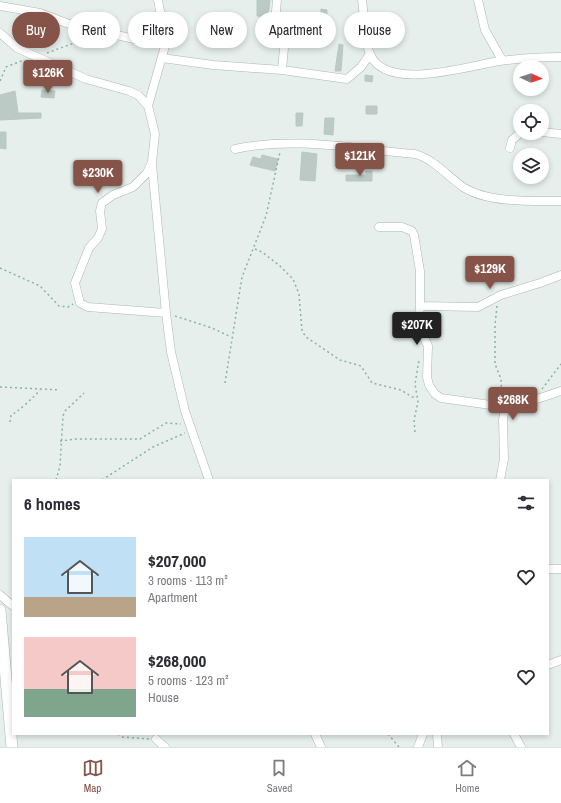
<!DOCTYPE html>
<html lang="en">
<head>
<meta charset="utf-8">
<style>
	:root { --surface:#fff; --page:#f2f2f3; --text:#2b2b33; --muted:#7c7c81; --line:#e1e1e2; --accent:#855347 }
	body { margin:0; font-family:"Archivo Narrow",sans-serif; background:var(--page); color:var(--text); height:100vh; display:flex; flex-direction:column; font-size:15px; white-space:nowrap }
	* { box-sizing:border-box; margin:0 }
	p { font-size:13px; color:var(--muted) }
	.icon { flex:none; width:22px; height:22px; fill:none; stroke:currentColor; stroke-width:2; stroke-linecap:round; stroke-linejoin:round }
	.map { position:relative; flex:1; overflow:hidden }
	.drawer { position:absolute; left:12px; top:479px; width:537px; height:256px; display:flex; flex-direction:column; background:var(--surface); border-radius:0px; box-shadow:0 2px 6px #0003 }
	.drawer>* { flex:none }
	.banner { position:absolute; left:12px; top:12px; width:537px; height:36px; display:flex; gap:8px }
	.needle { width:26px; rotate:93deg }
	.fabs { position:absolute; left:513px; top:60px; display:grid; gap:8px }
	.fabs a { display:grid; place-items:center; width:36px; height:36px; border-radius:50%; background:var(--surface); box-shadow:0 2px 6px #0003; font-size:20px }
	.price { position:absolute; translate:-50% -34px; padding:0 9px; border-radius:4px; background:var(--accent); color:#fff; font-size:13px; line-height:26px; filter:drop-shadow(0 1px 2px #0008) }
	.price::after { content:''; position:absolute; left:50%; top:24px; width:12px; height:9px; margin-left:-6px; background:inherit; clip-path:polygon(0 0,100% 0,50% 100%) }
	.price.current { background:#222; color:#fff }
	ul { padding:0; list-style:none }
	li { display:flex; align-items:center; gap:12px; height:100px; padding:0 12px }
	li span { display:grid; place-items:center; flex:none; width:112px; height:80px; border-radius:0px; color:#555 }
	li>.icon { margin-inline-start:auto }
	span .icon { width:48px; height:48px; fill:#fffc; stroke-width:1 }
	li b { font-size:17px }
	h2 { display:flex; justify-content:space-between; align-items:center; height:48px; padding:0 12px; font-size:17px }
	.chip { padding:0 14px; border-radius:18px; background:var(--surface); box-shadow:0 2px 6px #0003; font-size:14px; line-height:36px }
	.chip.current { background:var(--accent); color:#fff }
	.tab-bar { display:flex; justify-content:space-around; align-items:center; height:56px; border-top:1px solid var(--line); background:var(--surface); font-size:11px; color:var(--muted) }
	.tab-bar a { display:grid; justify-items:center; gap:2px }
	.tab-bar .current { color:var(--accent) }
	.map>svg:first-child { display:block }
</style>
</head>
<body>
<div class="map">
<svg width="561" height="747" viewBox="0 0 561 747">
	<rect width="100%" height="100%" fill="#e6efeb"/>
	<path fill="#bbcac4" stroke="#b8c9c2" d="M257,0H270L268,17L257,16Z
		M321,9L327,10L326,23H320Z
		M339,44L343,45L341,71H335Z
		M365,75L373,76L372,82L365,81Z
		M42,90L55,91L54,98L41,97Z
		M15,91L18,113H41V118L0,120V95Z
		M366,106H377V114H366Z
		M296,113H303L302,126H296Z
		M325,118H334L333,135L324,134Z
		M0,132H6V149L0,148Z
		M302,152L317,154L315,181L300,180Z
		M262,155L278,159L275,171L250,165L253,157L261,159Z
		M366,171H372V181H346V175H366Z"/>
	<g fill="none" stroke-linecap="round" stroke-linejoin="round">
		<g stroke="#a8b8b2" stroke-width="9">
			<path id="street" d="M158,0L160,11L169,32L148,106L155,134L152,162L147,173L133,187L113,195L102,203L100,211L102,229L98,238L89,248L75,283L80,303L88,307L166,313
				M277,0L274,33L284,48L282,70
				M362,0C364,13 365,44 370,54C386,93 470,65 500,61C521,58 541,57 561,57
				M478,0L485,30L502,60
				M0,6L40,13L69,24L134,39L141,40L151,37L167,38
				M0,33L17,48L86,79L129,91L138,95L148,106
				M162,58L213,65L282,70L347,79L361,67L370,54
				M542,132L561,134
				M510,148L512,140L520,133
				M235,149C294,136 355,149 415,154C434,159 447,176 463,187C487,203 533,201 561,201
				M152,165L166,313L171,352L185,411L209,480
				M379,227H402L412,231L414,235L420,271V306L418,325L428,346L427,377L429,385L435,394L441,398L505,407
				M420,306L478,307L501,295L540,283L561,275
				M500,480L504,459L503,420L505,407L517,400L537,399L561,391
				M548,569H561
				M0,595L13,606
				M548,665L561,660
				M315,734L321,747
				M437,734L438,747
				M514,734L521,747
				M156,739L165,747
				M418,747L423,734"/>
		</g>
		<g stroke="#a4bbb3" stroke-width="12">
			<path id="secondary" d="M0,610L12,747"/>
		</g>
		<path stroke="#86b3a5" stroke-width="1.5" stroke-dasharray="2 3" stroke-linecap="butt" d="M47,53L77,42L86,36
			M0,81L6,67L24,60
			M255,249L262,252L280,266L293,279L299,294L302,331L306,337L340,360L361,366L372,383L401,390L412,397H417
			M0,268L40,286L59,306L68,307L73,304
			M497,306L495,325V364L501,379L502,400
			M175,316L212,328L231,337
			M225,383L242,277L266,216L280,152
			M0,387L60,390
			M542,389L561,364
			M10,422L11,415C17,413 35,396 40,390
			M415,432L414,420L418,402L415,384L419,360
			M60,441L76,439H140L166,423L181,424
			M56,480L60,466L63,416L65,411L84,393
			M102,480L153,447L185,433
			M118,734L122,737L149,739
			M388,734L399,747"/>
		<use href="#street" stroke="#fff" stroke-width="8"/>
		<use href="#secondary" stroke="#fff" stroke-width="11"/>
	</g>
</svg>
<div class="fabs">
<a><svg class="needle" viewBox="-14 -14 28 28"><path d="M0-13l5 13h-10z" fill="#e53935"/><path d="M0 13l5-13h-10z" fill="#7c7c81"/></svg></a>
<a><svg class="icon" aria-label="locate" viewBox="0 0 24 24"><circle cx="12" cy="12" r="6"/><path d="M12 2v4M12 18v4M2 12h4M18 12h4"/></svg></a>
<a><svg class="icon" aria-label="layers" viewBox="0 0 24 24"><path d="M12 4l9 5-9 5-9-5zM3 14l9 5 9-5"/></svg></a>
</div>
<b class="price" style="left:48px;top:94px">$126K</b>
<b class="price" style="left:360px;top:177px">$121K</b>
<b class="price" style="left:98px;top:194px">$230K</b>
<b class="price" style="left:490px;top:290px">$129K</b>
<b class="price current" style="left:417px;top:346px">$207K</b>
<b class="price" style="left:513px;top:421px">$268K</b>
<div class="banner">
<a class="chip current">Buy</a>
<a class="chip">Rent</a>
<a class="chip">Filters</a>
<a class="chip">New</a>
<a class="chip">Apartment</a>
<a class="chip">House</a>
</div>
<section class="drawer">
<h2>6 homes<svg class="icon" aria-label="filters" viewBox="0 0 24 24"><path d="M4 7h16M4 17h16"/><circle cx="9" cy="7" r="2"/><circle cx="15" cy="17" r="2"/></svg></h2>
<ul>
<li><span style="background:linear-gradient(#bfe0f5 75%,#b9a48a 0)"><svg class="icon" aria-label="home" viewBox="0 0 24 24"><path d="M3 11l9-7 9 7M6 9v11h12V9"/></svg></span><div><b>$207,000</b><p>3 rooms · 113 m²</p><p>Apartment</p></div><svg class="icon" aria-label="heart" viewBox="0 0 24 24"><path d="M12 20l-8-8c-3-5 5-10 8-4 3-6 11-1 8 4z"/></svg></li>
<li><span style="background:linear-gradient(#f6c9c9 65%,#7fa58c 0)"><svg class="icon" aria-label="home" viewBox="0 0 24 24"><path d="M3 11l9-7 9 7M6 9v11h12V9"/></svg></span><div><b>$268,000</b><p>5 rooms · 123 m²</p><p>House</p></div><svg class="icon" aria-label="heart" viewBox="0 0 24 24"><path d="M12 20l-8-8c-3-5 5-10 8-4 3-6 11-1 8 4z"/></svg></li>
</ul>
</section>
</div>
<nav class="tab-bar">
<a class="current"><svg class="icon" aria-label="map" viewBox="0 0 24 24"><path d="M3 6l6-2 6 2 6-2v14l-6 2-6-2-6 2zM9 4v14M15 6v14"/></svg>Map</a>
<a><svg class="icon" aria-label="saved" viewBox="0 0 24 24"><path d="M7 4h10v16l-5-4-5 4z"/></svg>Saved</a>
<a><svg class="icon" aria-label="home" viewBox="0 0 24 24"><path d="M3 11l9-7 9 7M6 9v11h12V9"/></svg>Home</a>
</nav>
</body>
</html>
